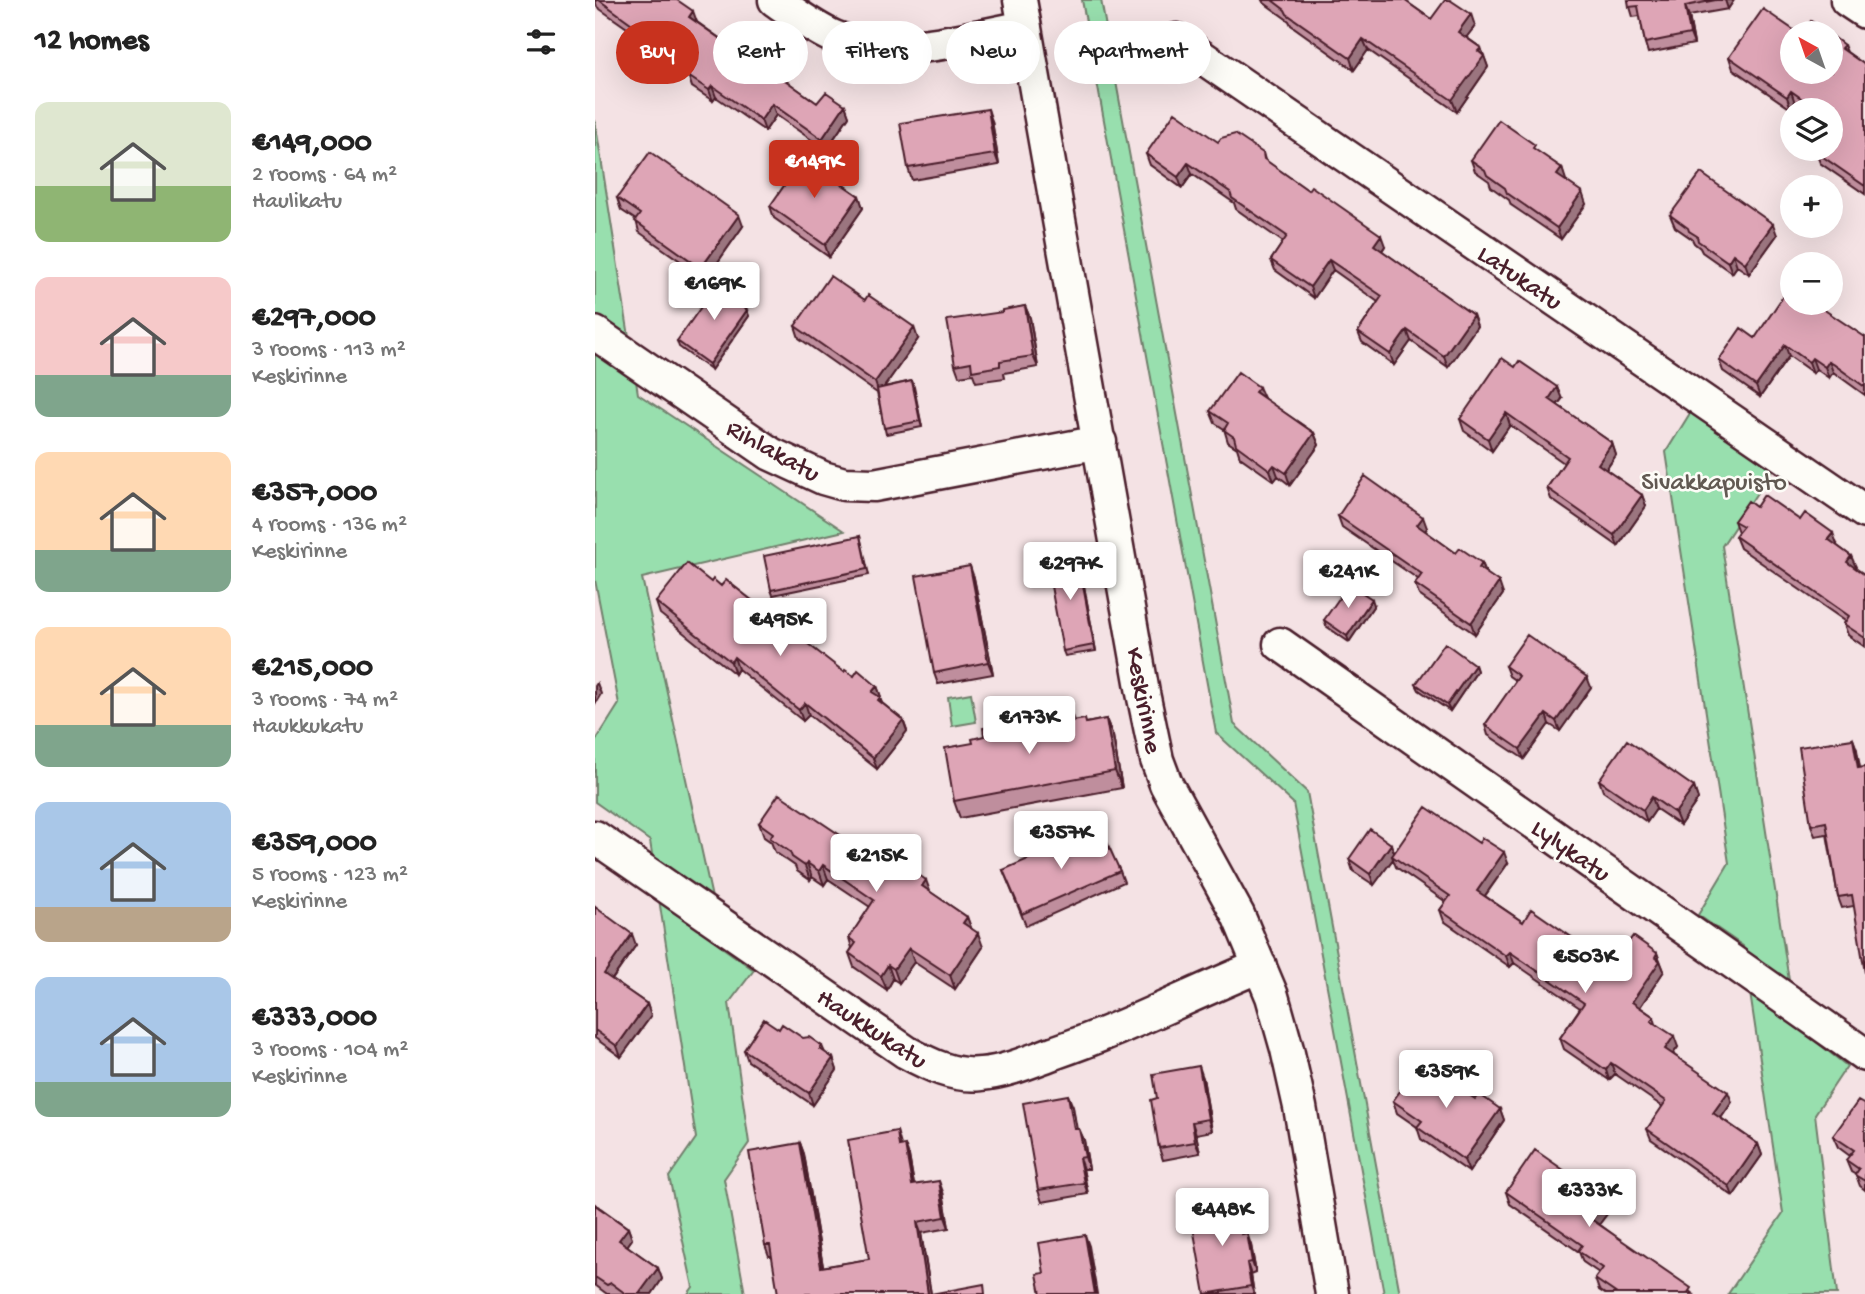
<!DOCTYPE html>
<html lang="en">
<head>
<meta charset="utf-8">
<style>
	:root { --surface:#fff; --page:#f2f2f2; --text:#222; --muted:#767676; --accent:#c8321e }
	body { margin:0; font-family:"Gochi Hand",sans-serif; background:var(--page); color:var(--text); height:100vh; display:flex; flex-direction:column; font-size:26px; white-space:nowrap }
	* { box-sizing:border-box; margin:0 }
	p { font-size:23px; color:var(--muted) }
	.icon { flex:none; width:38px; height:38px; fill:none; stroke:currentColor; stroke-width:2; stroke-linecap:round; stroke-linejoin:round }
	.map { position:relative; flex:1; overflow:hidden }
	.panel { display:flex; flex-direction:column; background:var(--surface); width:595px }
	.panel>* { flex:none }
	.banner { position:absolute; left:21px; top:21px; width:665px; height:63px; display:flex; gap:14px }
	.needle { width:46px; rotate:320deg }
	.fabs { position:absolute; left:1185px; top:21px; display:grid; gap:14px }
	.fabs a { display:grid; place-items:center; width:63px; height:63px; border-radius:50%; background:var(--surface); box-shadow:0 7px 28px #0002; font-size:35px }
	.price { position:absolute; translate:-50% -60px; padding:0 16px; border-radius:7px; background:#fff; color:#222; font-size:23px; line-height:46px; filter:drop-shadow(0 2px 4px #0008) }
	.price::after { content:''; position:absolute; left:50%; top:42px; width:21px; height:16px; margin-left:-10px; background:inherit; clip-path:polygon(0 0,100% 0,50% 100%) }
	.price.on { background:var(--accent); color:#fff }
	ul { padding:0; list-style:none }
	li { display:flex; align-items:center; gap:21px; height:175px; padding:0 35px }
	li span { display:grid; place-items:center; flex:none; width:196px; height:140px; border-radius:14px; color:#555 }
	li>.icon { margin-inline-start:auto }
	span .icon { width:84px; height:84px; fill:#fffc; stroke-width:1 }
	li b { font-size:30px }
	h2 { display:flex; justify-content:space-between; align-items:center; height:84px; padding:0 35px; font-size:30px }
	.chip { padding:0 24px; border-radius:32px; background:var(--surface); box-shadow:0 7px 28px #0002; font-size:24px; line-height:63px }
	.chip.on { background:var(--accent); color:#fff }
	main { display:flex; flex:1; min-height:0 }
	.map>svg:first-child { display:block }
</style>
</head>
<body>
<main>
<section class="panel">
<h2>12 homes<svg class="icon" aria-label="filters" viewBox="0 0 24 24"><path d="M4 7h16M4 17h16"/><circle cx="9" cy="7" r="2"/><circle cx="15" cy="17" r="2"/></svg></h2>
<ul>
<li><span style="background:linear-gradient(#dfe7d0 60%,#8fb573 0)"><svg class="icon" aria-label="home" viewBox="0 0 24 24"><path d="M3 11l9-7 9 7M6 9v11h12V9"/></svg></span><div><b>€149,000</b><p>2 rooms · 64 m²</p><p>Haulikatu</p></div></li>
<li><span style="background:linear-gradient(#f6c9c9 70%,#7fa58c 0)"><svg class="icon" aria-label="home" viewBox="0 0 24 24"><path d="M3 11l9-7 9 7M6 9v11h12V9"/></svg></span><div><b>€297,000</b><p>3 rooms · 113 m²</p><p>Keskirinne</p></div></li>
<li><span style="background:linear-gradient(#ffd9b3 70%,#7fa58c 0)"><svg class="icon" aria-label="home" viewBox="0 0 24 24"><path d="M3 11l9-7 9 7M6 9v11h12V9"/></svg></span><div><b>€357,000</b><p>4 rooms · 136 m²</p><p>Keskirinne</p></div></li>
<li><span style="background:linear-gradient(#ffd9b3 70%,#7fa58c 0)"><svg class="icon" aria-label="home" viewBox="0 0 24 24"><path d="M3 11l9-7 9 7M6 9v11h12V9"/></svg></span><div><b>€215,000</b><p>3 rooms · 74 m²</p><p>Haukkukatu</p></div></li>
<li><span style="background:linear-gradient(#a9c7e8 75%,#b9a48a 0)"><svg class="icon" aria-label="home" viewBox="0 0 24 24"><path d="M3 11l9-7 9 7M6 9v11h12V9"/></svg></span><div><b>€359,000</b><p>5 rooms · 123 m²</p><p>Keskirinne</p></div></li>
<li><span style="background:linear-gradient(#a9c7e8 75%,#7fa58c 0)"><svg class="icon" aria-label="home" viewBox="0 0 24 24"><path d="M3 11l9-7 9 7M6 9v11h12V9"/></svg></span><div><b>€333,000</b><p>3 rooms · 104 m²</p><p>Keskirinne</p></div></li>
</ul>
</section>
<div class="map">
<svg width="1270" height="1294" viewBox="0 0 1270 1294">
	<rect width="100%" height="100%" fill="#f4e2e4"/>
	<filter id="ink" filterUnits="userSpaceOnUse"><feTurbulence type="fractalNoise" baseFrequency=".0143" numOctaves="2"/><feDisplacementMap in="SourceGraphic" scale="14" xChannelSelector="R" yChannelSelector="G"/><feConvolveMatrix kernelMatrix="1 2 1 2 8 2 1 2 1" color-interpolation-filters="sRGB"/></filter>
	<g filter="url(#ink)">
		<path fill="#98dfae" stroke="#717f6c" stroke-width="2" d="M487,0H506L639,724L712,792L805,1294H789L698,803L621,733Z
			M0,120L43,394L249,531L47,578L128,948L159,970L134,1003L154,1143L129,1179L150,1294H93L98,1287L74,1177L101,1138L55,841L0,802V742L24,704L0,580Z
			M1097,410L1177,470L1127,546L1201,1026L1252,1066L1220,1114L1242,1294H1133L1188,1213L1148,946L1103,915L1134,863L1071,452Z
			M376,693L381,722L357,726L353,697Z"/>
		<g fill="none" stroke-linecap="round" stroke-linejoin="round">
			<g stroke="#4a1f2b" stroke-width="37">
				<path id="street" d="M180,0C199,13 218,28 239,37C293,61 373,38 430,27
					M425,0L548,693L562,760L571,784L643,915L677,996L692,1049L705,1107L737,1294
					M1252,0L1270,12
					M582,40L1270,512
					M0,333L176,454L228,478L249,484L279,485L505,442
					M685,644L1270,1055
					M0,837L311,1052C335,1065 359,1077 386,1074C411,1072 436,1061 458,1053C529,1029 596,994 665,966"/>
			</g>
			<use href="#street" stroke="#fdfcf7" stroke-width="32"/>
		</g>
		<path fill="#bf8e9d" stroke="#4a1f2b" stroke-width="2" d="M0,0H82L102,22L140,49L166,54L170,66L222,103L250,105L254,116L231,150L181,115L170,131L121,97L118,101L97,87L94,78L52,49L49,40L2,7Z
			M667,0H809L836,19L880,26L871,37L886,48L893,67L862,112L773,50L759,70L696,25L694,21L668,2Z
			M1033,0H1139L1133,9L1094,16L1099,44L1053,53L1050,43L1045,16L1038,17Z
			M1197,33L1249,45L1252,52L1270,65V194L1225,163L1221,152L1237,129L1236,128V110H1211L1200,103L1196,109L1138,69L1134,57Z
			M397,121L404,165L317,180L313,168Z
			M623,142L668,153L670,160L790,246L787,251L878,315L882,326L853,367L816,341L799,365L767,342L763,332L783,302L738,270L719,298L680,270L676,260L688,242L641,209L639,203L597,174L587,188L555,165L551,154Z
			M942,152L967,168L970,180L991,204L966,239L916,205L914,200L896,187L894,181L880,171L876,160Z
			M234,170L237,177L264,196L268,208L234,257L179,218L175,206Z
			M22,198L148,226L111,279L44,232L41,220L26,210Z
			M1075,215L1182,235L1154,274L1142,266L1137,273L1107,252L1105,248L1099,243L1097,239L1080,227Z
			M152,298L154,304L150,309L154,316L116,370L84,347L82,341Z
			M430,306L435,318L443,367L409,373L410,378L381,382L378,374L364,376L360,365L408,312Z
			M200,326L323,339L289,387L317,381L327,427L291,434L282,393L204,338Z
			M1270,337V395L1238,372L1234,378L1221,369L1218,373L1194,356L1165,397L1128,371L1124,360L1160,338Z
			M668,398L719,433L724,445L695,485L683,476L679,481L645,457L642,448L633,442L629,429L620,423L615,411Z
			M967,399L962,405L1017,443L1021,455L1011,470L1047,495L1051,506L1023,546L956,499L952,488L969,463L915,425L897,451L869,431L865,419Z
			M1161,507L1205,520L1242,544L1241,545L1256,556L1260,568L1270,575V647L1253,635L1249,624L1250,621L1145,548L1140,536L1143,532L1139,521Z
			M743,516L832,528L830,531L861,553L887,563L891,573L908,594L880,634L824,595L820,584L823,579L747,527Z
			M265,536L274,575L178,595L176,590Z
			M482,553L484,559L501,651L470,656L468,651Z
			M379,578L398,674L343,684L339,673Z
			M116,582L126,586L249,672L282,686L286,697L285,698L287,703L308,720L312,731L282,769L214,715L208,721L143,669L140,674L65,614L61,602Z
			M779,605L754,642L731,626L729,620Z
			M880,665L882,671L855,711L824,690L821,684Z
			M910,666L996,687L965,731L954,724L929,759L893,735L890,725L921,681L914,676Z
			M476,713L479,721L492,723L511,719L518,736L527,788L365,818L359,801L378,743L389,736Z
			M1258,739L1262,750L1259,906L1247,908L1243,897L1232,834L1220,836L1216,825Z
			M1004,780L1099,787L1103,799L1085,825L1061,809L1052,822L1008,791Z
			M164,823L275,855L335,892L372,917L376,928L388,947L360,989L319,962L304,983L298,979L292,990L259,967L254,953L257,948L254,938L275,907L233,879L229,885L217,877L215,880L202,871L200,866L180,852L176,842L169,837Z
			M799,853L913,863L890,896L928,922L1017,965L1062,953L1069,971L1045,1007L1059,1017L1061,1024L1083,1047L1078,1054L1137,1102L1126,1118L1163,1144L1167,1155L1138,1196L1056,1139L1052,1129L1068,1107L1020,1074L1014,1080L969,1049L965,1038L985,1008L919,963L915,967L849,921L845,910L851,902L801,867L798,859L779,885L758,871L754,859Z
			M408,870L525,871L529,882L431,926Z
			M0,907L41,945L17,980L52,1004L56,1016L26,1057L0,1038Z
			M184,1029L227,1046L230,1053L238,1058L242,1070L218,1105L153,1061L149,1050Z
			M608,1078L617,1131L601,1134L605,1153L568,1160L564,1148L562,1098Z
			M880,1099L905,1109L909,1120L874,1172L826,1139L822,1127L802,1113L798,1101Z
			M1270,1105V1190L1265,1186L1261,1175L1256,1172L1251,1160L1255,1156L1243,1147L1238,1136Z
			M478,1107L481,1129H484L489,1140L494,1169H488L493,1194L447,1202L443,1190Z
			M302,1131L306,1145L314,1156L319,1185L348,1192L354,1228L326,1233L336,1294L177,1256H174L170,1245L205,1143L209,1154L228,1267L274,1259Z
			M911,1192L1010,1199L1015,1210L1004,1224L1098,1294H1010L1004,1290L1000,1279L1004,1273L988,1262L984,1252L915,1204Z
			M641,1202L645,1213L649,1234L656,1245L661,1273L656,1275L659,1294H610Z
			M0,1204L33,1228L37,1239L32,1246L63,1268L67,1279L57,1294H12L0,1285Z"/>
		<path fill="#9b747f" stroke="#4a1f2b" stroke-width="2" d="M1130,0H1139L1133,9Z
			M1090,6L1094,16L1099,44L1095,34Z
			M98,11L102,22L94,17Z
			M876,14L880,26L867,43L863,32Z
			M768,39L773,50L759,70L755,58Z
			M886,48L893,67L862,112L857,100Z
			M166,54L170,65L166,71L162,60Z
			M117,86L121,97L118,101L114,90Z
			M1196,91L1200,103L1196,109L1192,97Z
			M177,104L181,115L170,131L166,120Z
			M250,105L254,116L231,150L227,139Z
			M393,109L397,121L404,165L400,154Z
			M593,163L597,174L587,188L583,177Z
			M967,168L971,180L966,186L962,175Z
			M987,192L991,204L966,239L962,228Z
			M264,196L268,208L234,257L230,245Z
			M144,215L148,226L111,279L106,268Z
			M1178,224L1182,235L1154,274L1150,263Z
			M786,235L790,246L783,256L779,245Z
			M1138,254L1142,266L1137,273L1133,262Z
			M734,260L738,270L719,298L715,287Z
			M152,298L154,304L148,312L146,306Z
			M430,306L435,318L443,367L438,356Z
			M152,310L154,316L116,370L114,364Z
			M878,315L882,326L853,367L849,356Z
			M319,327L323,339L284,394L280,382Z
			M812,330L816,341L799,365L795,354Z
			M1190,345L1194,356L1165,397L1161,386Z
			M1217,358L1221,369L1218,373L1214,362Z
			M1234,361L1238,372L1234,378L1230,367Z
			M317,381L319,387L327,427L325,421Z
			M664,387L669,398L660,392Z
			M962,387L967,399L958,410L954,399Z
			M911,413L915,425L897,451L893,439Z
			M719,433L724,445L695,485L691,473Z
			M1017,443L1021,455L1007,475L1003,464Z
			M679,465L683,476L679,481L675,470Z
			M1047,495L1051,506L1023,546L1019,535Z
			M828,517L832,528L826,537L822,525Z
			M1238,533L1242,544L1237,551L1233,539Z
			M482,553L484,559L501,651L499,645Z
			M1256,556L1261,567L1256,574L1252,562Z
			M887,563L892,575L884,568Z
			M375,566L379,578L398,674L393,662Z
			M904,582L908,594L880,634L876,623Z
			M777,599L779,605L754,642L752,636Z
			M139,657L143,669L140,674L136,662Z
			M880,665L882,671L855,711L852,705Z
			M992,677L996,687L965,731L961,721Z
			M2,683L6,694L0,704V686Z
			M282,686L286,697L285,698L289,709L277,692Z
			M210,703L214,715L208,721L204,710Z
			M951,714L954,724L929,759L925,749Z
			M511,719L518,736L527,788L520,771Z
			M308,720L312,731L282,769L278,758Z
			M1258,739L1262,750L1267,779L1263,768Z
			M1099,787L1103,799L1085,825L1080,813Z
			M1057,797L1061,809L1052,822L1048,810Z
			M796,844L800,855L797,856L798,859L779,885L775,874Z
			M909,852L913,863L886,901L882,891Z
			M212,863L217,877L215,880L210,866Z
			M228,865L233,879L229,885L224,871Z
			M331,880L336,894L327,886Z
			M372,917L377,930L368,923Z
			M383,933L388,947L360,989L355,975Z
			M37,934L41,945L13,985L9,974Z
			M314,948L319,962L304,983L299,969Z
			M915,952L919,963L915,967L911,956Z
			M1062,953L1069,971L1041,1013L1037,1002Z
			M293,965L298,979L292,990L286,976Z
			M52,1004L56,1016L26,1057L22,1046Z
			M1079,1036L1083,1047L1074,1059L1070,1049Z
			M238,1058L242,1070L218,1105L214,1093Z
			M1016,1063L1020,1074L1014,1080L1011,1070Z
			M604,1066L608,1078L617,1131L613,1119Z
			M1133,1092L1137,1102L1122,1124L1118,1113Z
			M473,1095L478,1107L484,1141L479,1129Z
			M905,1109L909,1120L874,1172L869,1160Z
			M597,1122L601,1134L605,1153L600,1142Z
			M484,1129L489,1140L494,1169L490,1157Z
			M205,1143L209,1154L230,1278L226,1267Z
			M1163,1144L1167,1155L1138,1196L1134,1186Z
			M310,1145L314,1156L321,1196L317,1185Z
			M484,1158L488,1169L493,1194L489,1183Z
			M344,1181L348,1192L354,1228L350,1217Z
			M1010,1199L1015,1210L1000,1230L996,1219Z
			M641,1202L645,1213L651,1246L647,1234Z
			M322,1222L326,1233L336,1294H333Z
			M33,1228L37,1239L28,1252L24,1240Z
			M652,1233L656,1245L661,1273L657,1262Z
			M490,1235L494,1246L502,1294H500Z
			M652,1263L656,1275L659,1294L656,1286Z
			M63,1268L67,1279L57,1294H44Z"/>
		<path fill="#dea5b6" stroke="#4a1f2b" stroke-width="2" d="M4,0H82L98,11L94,17L140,49L146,40L166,54L162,60L222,103L231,92L250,105L227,139L177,104L166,120L117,86L114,90L93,76L96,71L48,38L51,34Z
			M677,0H809L836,19L850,0H855L876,14L863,32L886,48L883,51L889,56L857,100L768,39L755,58L692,14L690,10Z
			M1033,0H1121L1090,6L1095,34L1050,43L1043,6L1034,7Z
			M1168,9L1203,33H1197V72H1236V35L1249,45L1246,48L1270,65V186L1221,152L1223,149H1236V131L1241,123L1236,119V110H1223L1196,91L1192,97L1134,57Z
			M1216,21L1233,33H1207Z
			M393,109L400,154L313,168L305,123Z
			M580,112L623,142L626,138L640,134L668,153L669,159L713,190L716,186L786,235L779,245L878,315L849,356L812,330L795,354L763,332L787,296L734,260L715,287L676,260L692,236L637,198L635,192L593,163L583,177L551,154Z
			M904,120L940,145L938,148L967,168L962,175L987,192L962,228L912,193L910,188L892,175L890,170L876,160Z
			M55,152L144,215L106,268L40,221L45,214L22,198Z
			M211,154L234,170L232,174L264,196L230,245L175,206Z
			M1106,173L1178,224L1150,263L1138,254L1133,262L1103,241L1102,236L1094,231L1093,228L1075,215Z
			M235,276L270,300L273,295L319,327L280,382L200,326Z
			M125,280L152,298L146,306L152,310L114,364L82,341Z
			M1195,286L1197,288V303H1219L1270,337V387L1234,361L1230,367L1217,358L1214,362L1190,345L1161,386L1124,360L1146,328L1160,338Z
			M430,306L438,356L405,361V366L377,371L376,362L360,365L352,320L408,312V310Z
			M907,358L920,367L924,361L962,387L954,399L1017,443L1003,464L1047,495L1019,535L952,488L973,457L911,413L893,439L865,419Z
			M643,372L664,387L660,392L719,433L691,473L679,465L675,470L641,445L639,437L629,430L633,423L615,411Z
			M317,381L325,421L289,428L282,389Z
			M770,476L828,517L822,525L861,553L865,548L887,563L884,568L904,582L876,623L820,584L827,574L743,516Z
			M1169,495L1205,520L1210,513L1238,533L1233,539L1256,556L1252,562L1270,575V638L1249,624L1254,616L1140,536L1148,526L1139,521L1153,501L1161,507Z
			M265,536L272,569L176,590L169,556Z
			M482,553L499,645L468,651L451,559Z
			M92,563L116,582L118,579L126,586L131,580L249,672L250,670L259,676L263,670L282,686L277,692L285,697L283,700L308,720L278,758L210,703L204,710L139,657L136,662L61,602Z
			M375,566L393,662L339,673L321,576Z
			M754,584L777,599L752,636L729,620Z
			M932,635L992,677L961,721L951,714L925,749L890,725L924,676L910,666Z
			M850,643L880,665L852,705L821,684Z
			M476,713L477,721L490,719L491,723L511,719L520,771L359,801L350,748L378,743L377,739L389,736L388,728Z
			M1258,739L1263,768L1270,767V973L1257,895L1243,897L1231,822L1216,825L1204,747Z
			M1032,740L1099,787L1080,813L1057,797L1048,810L1004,780Z
			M184,794L275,855L281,846L331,880L327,886L372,917L368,923L383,933L355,975L314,948L299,969L293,965L286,976L254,953L261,943L254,938L279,900L228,865L224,871L212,863L210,866L197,857L195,852L175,838L178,833L164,823Z
			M831,807L884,843L887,838L909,852L882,891L928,922L936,909L1017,965L1038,936L1062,953L1060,957L1065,961L1037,1002L1059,1017L1056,1021L1079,1036L1070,1049L1133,1092L1118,1113L1163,1144L1134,1186L1052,1129L1071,1101L1016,1063L1011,1070L965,1038L989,1003L915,952L911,956L845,910L855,896L797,856Z
			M505,827L525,871L427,914L408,870Z
			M775,829L796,844L775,874L754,859Z
			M0,907L37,934L9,974L52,1004L22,1046L0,1030Z
			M169,1019L184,1029L187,1024L208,1038L214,1037L227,1046L225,1049L238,1058L214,1093L149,1050Z
			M826,1061L880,1099L884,1094L905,1109L869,1160L822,1127L827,1121L798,1101Z
			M604,1066L613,1119L597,1122L600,1142L564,1148L556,1100L562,1098L558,1074Z
			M473,1095L479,1129H484L490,1157L484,1158L489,1183L443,1190L428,1103Z
			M1263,1101L1270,1105V1181L1260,1175L1264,1169L1251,1160L1259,1150L1238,1136Z
			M302,1131L304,1146L310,1145L317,1185L344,1181L350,1217L322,1222L333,1294H183L175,1245H170L154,1152L205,1143L226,1267L274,1259L253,1140Z
			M940,1150L1010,1199L996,1219L1096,1288L1092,1294H1022L1000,1279L1008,1268L983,1251L987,1245L911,1192Z
			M641,1202L647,1234L652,1233L657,1262L652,1263L656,1286L610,1294L595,1210Z
			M0,1205L33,1228L24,1240L63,1268L44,1294H31L16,1283L12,1285L0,1277Z
			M490,1235L500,1294H446L442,1274L449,1273L444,1243Z
			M389,1284L390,1294H336Z"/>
	</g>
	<g text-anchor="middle" stroke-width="5" stroke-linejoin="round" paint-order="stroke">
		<g font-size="26" fill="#4a1f2b" stroke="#fdfcf7">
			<text transform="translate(926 276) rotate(34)" y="9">Latukatu</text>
			<text transform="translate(179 449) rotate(29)" y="9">Rihlakatu</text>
			<text transform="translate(551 700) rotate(79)" y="9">Keskirinne</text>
			<text transform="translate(977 849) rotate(35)" y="9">Lylykatu</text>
			<text transform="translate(278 1027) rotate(33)" y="9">Haukkukatu</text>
		</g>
		<g font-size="26" fill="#615952" stroke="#fdfcf7">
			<text x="1119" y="489">Sivakkapuisto</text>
		</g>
	</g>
</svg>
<div class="fabs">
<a><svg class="needle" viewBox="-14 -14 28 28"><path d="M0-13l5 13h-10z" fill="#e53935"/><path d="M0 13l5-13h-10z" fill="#767676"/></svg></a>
<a><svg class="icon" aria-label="layers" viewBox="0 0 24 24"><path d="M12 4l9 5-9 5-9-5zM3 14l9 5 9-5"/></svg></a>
<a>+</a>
<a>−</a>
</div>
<b class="price on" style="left:219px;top:200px">€149K</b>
<b class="price" style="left:119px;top:322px">€169K</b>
<b class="price" style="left:475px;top:602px">€297K</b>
<b class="price" style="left:753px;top:610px">€241K</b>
<b class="price" style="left:185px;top:658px">€495K</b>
<b class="price" style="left:434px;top:756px">€173K</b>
<b class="price" style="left:466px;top:871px">€357K</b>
<b class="price" style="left:281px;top:894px">€215K</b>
<b class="price" style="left:990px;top:995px">€503K</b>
<b class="price" style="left:851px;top:1110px">€359K</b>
<b class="price" style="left:994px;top:1229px">€333K</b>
<b class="price" style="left:627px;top:1248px">€448K</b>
<div class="banner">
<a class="chip on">Buy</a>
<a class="chip">Rent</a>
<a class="chip">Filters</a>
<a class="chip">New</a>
<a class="chip">Apartment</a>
</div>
</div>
</main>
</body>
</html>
